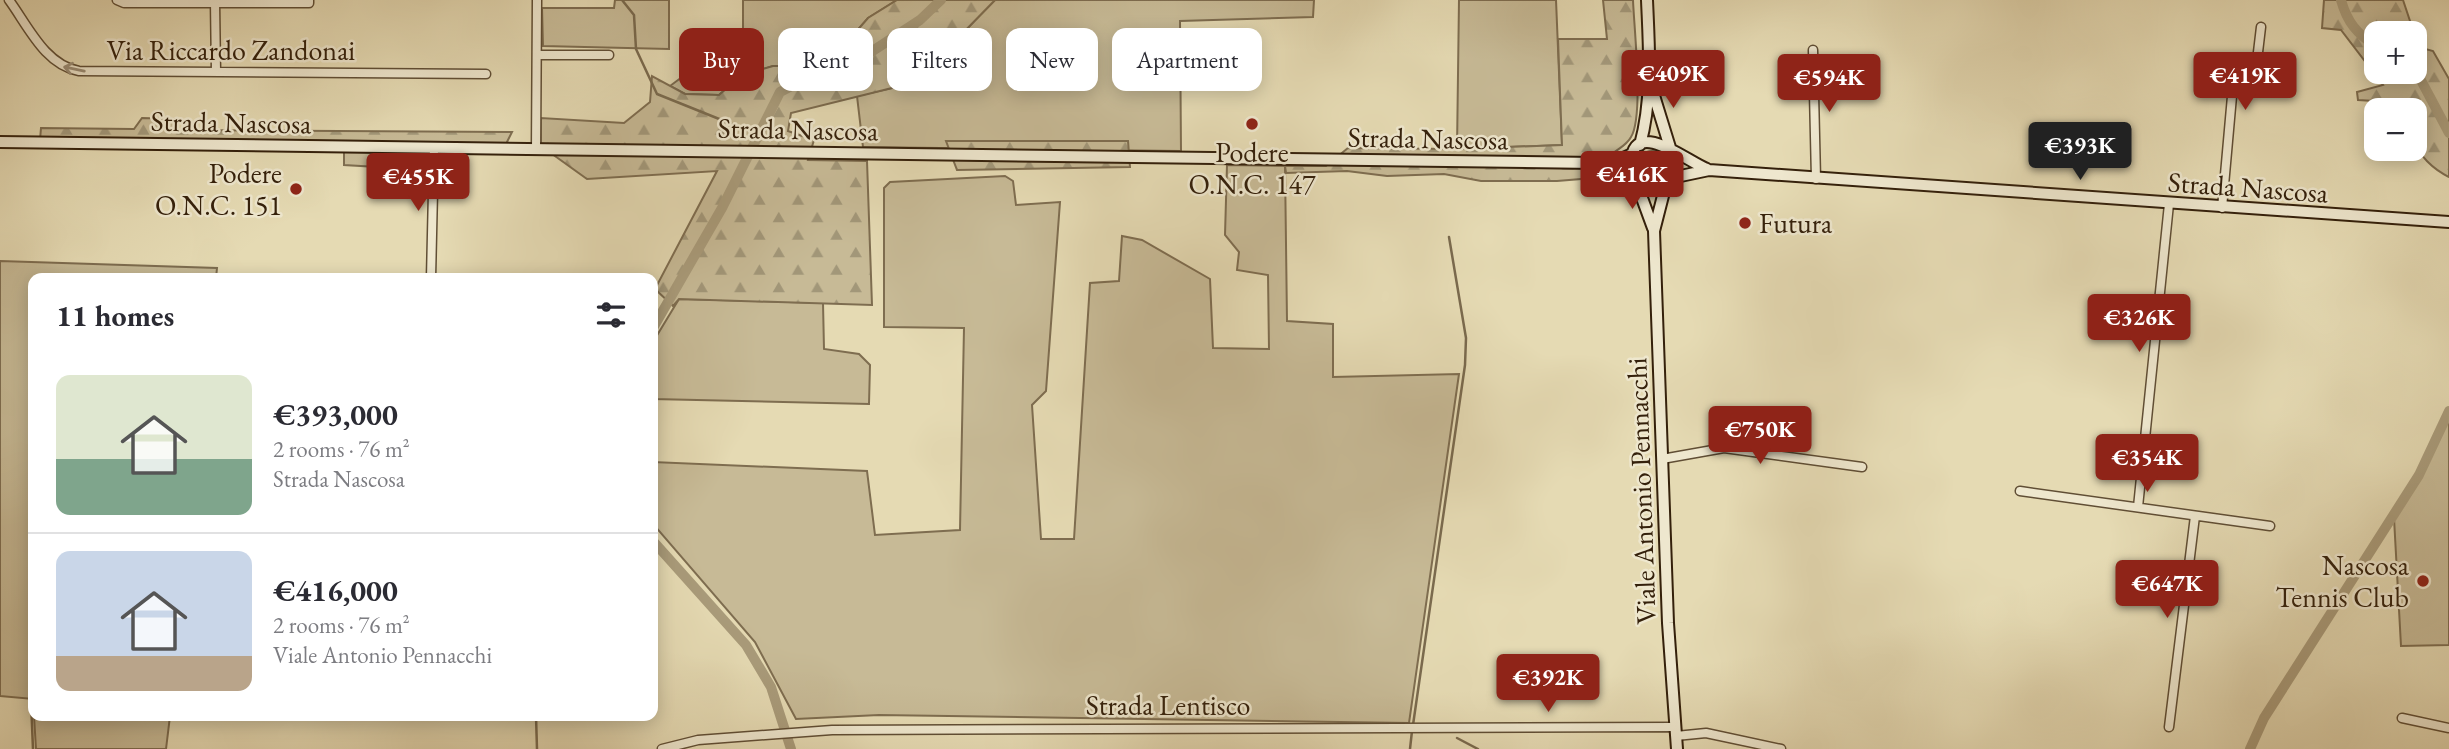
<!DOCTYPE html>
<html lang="en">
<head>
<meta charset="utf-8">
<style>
	:root { --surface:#fff; --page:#f7f7f7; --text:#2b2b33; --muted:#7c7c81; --line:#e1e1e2; --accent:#8f2418 }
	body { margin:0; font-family:"EB Garamond",serif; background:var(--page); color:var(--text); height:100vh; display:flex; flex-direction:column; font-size:26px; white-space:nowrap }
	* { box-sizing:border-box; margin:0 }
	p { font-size:23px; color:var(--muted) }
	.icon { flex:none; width:38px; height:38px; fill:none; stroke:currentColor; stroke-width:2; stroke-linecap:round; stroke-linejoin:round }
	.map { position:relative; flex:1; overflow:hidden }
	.drawer { position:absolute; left:28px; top:273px; width:630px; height:448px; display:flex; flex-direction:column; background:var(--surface); border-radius:14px; box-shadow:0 4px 18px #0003 }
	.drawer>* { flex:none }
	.banner { position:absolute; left:679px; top:28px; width:665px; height:63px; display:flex; gap:14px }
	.buttons { position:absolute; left:2364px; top:21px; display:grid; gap:14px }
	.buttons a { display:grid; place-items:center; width:63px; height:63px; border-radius:14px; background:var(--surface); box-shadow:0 4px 18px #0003; font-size:35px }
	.price { position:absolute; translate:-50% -60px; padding:0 16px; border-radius:7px; background:var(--accent); color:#fff; font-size:23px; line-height:46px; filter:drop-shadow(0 2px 4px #0008) }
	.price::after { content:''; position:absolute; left:50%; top:42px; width:21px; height:16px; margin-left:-10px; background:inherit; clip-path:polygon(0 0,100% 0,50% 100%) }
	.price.active { background:#222; color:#fff }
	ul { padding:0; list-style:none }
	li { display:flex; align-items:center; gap:21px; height:175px; padding:0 28px }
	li+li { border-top:2px solid var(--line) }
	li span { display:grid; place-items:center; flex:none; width:196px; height:140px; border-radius:14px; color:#555 }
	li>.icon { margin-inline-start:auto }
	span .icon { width:84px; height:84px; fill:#fffc; stroke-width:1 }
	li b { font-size:30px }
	h2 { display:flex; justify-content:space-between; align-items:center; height:84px; padding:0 28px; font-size:30px }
	.chip { padding:0 24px; border-radius:14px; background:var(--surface); box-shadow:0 4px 18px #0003; font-size:24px; line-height:63px }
	.chip.active { background:var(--accent); color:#fff }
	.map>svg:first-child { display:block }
</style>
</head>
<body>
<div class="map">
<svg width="2449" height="749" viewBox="0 0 2449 749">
	<defs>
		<pattern id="forest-firs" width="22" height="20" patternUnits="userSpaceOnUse" patternTransform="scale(1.75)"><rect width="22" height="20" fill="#c7ba96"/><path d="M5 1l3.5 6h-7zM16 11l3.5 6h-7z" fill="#a29779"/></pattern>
	</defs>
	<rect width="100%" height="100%" fill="#e5dab3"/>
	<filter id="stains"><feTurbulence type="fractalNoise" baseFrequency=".00286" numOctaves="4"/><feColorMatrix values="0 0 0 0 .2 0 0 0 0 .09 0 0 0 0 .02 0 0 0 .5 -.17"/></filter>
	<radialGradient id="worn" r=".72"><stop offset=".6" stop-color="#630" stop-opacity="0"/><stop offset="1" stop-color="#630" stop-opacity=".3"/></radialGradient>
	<path fill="#c7ba96" stroke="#7e6d50" stroke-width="2" d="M615,0H669V49L543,46L542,8H614Z
		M743,0H897L868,18L842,48L808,66H773L742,75L719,95L685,94L670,86L710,56L743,57Z
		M995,0H1314L1313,17L1180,21L1181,151L863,147L857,96L896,87L957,39Z
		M1459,0H1556L1562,145L1457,149Z
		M1639 164a13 13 0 1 1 26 0a13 13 0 1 1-26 0Z
		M1227,165L1285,166L1287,321L1333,324V377L1459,374L1409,723L879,715L796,719L755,642L653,524V462L867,471L875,535L960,530L964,328L884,327V188L890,182L1005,176L1013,181L1016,205L1060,202L1046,391L1032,405L1041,539H1074L1090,283L1119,281L1122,236L1142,240L1210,279L1213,348L1269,349L1268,275L1237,270L1239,252L1225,235Z
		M0,261L217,268L216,278H33V699L0,696Z
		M679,299L823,303L824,349L859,354L870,365L869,404L653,399V342Z
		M2449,414V645L2401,646L2394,518L2421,476Z
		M34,716H170L166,749H36Z"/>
	<path fill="url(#forest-firs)" stroke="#7e6d50" stroke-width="2" d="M897,0H995L957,39L896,87L791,113L788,131L814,140L808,160L867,161L872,305L679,299L673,306L655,289L717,171L587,179L541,146V118L624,123L650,102L652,76L685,94L719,95L742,75L773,66H808L842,48L868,18Z
		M1603,0H1633C1634,28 1644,116 1631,137C1626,147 1614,150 1607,159L1590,161L1593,178L1557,181H1481L1444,174L1387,176L1347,171L1286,173L1285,166H1326L1348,148L1457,149L1562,145L1558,39H1607Z
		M2324,0H2403L2414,33H2376V72H2415V37L2418,47L2433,51L2449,79V177C2435,170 2416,155 2415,138C2414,127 2417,120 2415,110H2407L2392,102L2358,100L2357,92L2383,85L2341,30L2322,28Z
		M142,118L174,119L175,130L512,132L506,144H441L428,170L344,165V144L40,140L41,128L134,129Z
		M946,141H1128L1130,167L957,170Z"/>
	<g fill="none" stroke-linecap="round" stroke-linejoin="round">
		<path stroke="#7a6a4e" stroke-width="2.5" d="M622,0L634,15L636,49L657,94L759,135
			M31,701L33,749
			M536,716L537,749
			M1413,725L1465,365L1466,338L1449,237
			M1457,738L1478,749
			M1410,749L1412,731"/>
		<path stroke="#a99b7a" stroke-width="10" d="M2341,0C2347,22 2357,34 2376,46
			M2415,69L2449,133
			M653,328L722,208L780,92L824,69L871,52L920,20L941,0
			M653,541L746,645L771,687L791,749
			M2250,749L2264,718L2419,475L2449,411"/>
		<g stroke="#604e35" stroke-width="11">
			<path id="street" d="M9,0C28,26 45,65 79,71L486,74
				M117,0L124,3H309V0
				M215,2L216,72
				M1813,50L1816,179
				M537,55H609
				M536,150L537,0
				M2222,208L2233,85L2239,76L2251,74L2256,69L2261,27
				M431,278L434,148
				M1662,459L1724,448L1862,467
				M2020,491L2270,526
				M2138,507L2169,204
				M2402,718L2449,728
				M2169,727L2195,516
				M1676,736L1706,733L1781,749
				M662,749L698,740L832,730L1675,727"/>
		</g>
		<g stroke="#34200b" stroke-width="14">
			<path id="secondary" d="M0,142L1595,163L1619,160L1634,153
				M1640,145C1653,98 1649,48 1647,0
				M1601,165L1635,177
				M1671,178L1709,170L2449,222
				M1638,181C1655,190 1671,187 1676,167L1652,89
				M1666,184L1654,231L1668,623L1677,749
				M1653,228L1631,168C1629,113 1686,161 1707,169"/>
		</g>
		<use href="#street" stroke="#eee7ce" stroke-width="8"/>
		<use href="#secondary" stroke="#eee7ce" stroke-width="10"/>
	</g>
	<defs><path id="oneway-shaft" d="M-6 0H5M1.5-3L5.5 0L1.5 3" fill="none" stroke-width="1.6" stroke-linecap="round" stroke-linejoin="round" transform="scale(1.75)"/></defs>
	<use stroke="#9a8d76" href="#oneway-shaft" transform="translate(74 69) rotate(-168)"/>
	<g fill="#8f2418" stroke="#eee7ce" stroke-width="2.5">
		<circle cx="1252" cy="124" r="7"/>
		<circle cx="296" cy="189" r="7"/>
		<circle cx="1745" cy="223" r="7"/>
		<circle cx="2423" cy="581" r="7"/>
	</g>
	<g text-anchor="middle" stroke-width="5" stroke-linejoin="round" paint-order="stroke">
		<g font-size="28" fill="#34200b" stroke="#eee7ce">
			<text x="231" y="60">Via Riccardo Zandonai</text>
			<text transform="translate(231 122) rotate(1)" y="10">Strada Nascosa</text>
			<text transform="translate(798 129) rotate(1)" y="10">Strada Nascosa</text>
			<text transform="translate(1428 138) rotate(1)" y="10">Strada Nascosa</text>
			<text transform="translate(2248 187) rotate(4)" y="10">Strada Nascosa</text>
			<text transform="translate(1641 491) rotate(-92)" y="10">Viale Antonio Pennacchi</text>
			<text x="1168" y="715">Strada Lentisco</text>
		</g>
		<g font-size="28" fill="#34200b" stroke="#eee7ce" text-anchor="end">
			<text x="1252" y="162" text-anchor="middle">Podere<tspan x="1252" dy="32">O.N.C. 147</tspan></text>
			<text x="282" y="183">Podere<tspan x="282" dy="32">O.N.C. 151</tspan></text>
			<text x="1759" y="233" text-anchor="start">Futura</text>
			<text x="2409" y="575">Nascosa<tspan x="2409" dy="32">Tennis Club</tspan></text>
		</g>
	</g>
	<rect width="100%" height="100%" filter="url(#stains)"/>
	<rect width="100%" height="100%" fill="url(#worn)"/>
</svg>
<div class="buttons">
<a>+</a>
<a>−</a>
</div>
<b class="price" style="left:1673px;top:110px">€409K</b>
<b class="price" style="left:2245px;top:112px">€419K</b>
<b class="price" style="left:1829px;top:114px">€594K</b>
<b class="price active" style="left:2080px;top:182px">€393K</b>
<b class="price" style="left:1632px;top:211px">€416K</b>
<b class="price" style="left:418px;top:213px">€455K</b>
<b class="price" style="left:2139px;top:354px">€326K</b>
<b class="price" style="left:1760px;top:466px">€750K</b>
<b class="price" style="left:2147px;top:494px">€354K</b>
<b class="price" style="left:2167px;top:620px">€647K</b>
<b class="price" style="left:1548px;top:714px">€392K</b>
<div class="banner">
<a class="chip active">Buy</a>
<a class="chip">Rent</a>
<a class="chip">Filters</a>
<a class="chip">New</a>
<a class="chip">Apartment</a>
</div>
<section class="drawer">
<h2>11 homes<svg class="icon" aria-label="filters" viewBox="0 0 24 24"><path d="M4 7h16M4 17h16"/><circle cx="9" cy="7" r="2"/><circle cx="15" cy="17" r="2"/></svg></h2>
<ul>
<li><span style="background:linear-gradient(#dfe7d0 60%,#7fa58c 0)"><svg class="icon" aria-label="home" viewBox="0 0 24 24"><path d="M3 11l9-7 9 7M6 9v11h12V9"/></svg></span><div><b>€393,000</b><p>2 rooms · 76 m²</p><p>Strada Nascosa</p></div></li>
<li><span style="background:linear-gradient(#c9d6e8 75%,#b9a48a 0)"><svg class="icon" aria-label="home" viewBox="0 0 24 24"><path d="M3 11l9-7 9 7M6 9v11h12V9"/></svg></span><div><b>€416,000</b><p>2 rooms · 76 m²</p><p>Viale Antonio Pennacchi</p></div></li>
</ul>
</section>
</div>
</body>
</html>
